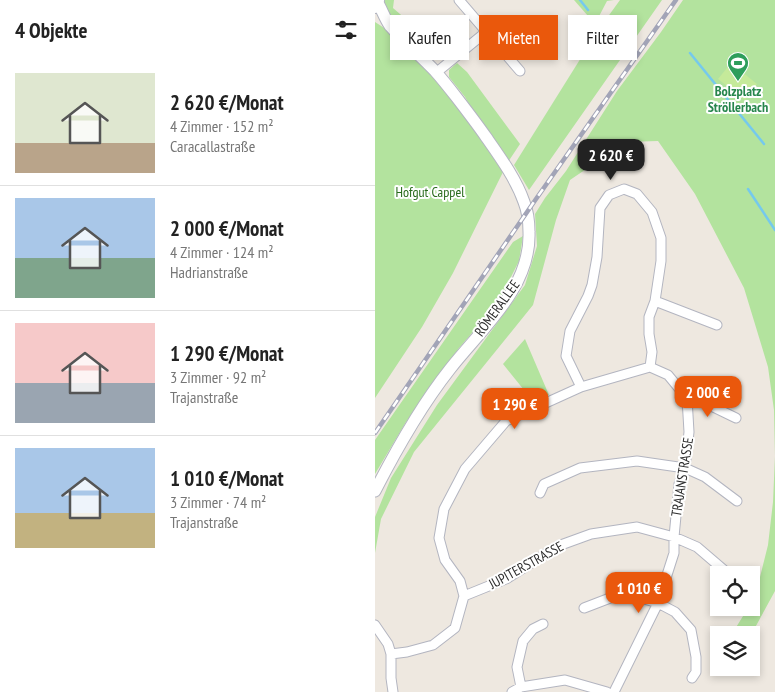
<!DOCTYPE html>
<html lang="de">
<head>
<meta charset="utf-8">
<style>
	:root { --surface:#fff; --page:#f6f6f6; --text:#222; --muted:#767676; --line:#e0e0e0; --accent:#ea580c }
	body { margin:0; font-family:"PT Sans Narrow",sans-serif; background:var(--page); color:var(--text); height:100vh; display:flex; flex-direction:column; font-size:19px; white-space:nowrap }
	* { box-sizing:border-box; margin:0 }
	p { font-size:16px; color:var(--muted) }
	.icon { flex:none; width:28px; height:28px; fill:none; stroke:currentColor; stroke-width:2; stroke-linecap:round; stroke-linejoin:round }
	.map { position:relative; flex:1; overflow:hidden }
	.sheet { display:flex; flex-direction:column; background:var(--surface); width:375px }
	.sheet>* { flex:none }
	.top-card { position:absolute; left:15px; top:15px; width:310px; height:45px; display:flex; gap:10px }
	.tools { position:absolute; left:335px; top:566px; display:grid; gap:10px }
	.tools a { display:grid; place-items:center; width:50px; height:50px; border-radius:0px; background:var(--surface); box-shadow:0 2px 8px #0003; font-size:25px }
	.price { position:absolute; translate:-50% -42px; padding:0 11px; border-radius:10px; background:var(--accent); color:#fff; font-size:16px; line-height:32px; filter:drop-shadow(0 1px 2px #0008) }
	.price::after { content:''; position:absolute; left:50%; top:30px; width:15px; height:11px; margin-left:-8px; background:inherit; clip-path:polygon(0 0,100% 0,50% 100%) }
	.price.on { background:#222; color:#fff }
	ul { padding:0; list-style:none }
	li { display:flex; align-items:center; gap:15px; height:125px; padding:0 15px }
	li+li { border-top:1px solid var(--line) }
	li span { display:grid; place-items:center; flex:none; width:140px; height:100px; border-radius:0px; color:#555 }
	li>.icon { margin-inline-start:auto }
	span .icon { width:60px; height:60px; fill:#fffc; stroke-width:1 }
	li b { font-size:21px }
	h2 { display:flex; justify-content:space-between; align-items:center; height:60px; padding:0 15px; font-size:21px }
	.tag { padding:0 18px; border-radius:0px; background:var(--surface); box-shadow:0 2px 8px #0003; font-size:18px; line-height:45px }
	.tag.on { background:var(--accent); color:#fff }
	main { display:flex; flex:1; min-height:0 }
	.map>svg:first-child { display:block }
</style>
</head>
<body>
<main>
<section class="sheet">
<h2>4 Objekte<svg class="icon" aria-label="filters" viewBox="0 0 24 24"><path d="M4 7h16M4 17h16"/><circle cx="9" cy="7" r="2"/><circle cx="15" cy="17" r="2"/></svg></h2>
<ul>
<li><span style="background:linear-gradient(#dfe7d0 70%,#b9a48a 0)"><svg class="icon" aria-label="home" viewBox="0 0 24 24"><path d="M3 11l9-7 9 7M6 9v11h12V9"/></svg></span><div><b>2 620 €/Monat</b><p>4 Zimmer · 152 m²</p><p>Caracallastraße</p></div></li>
<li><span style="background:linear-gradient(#a9c7e8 60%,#7fa58c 0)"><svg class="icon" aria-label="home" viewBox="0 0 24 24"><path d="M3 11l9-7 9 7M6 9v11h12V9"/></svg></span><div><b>2 000 €/Monat</b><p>4 Zimmer · 124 m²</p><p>Hadrianstraße</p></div></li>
<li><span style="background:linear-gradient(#f6c9c9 60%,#9aa5b1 0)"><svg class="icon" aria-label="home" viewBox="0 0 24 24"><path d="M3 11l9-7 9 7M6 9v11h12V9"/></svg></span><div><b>1 290 €/Monat</b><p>3 Zimmer · 92 m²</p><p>Trajanstraße</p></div></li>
<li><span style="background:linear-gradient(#a9c7e8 65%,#c2b280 0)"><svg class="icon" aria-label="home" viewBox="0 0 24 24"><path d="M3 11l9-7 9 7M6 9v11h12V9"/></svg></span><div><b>1 010 €/Monat</b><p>3 Zimmer · 74 m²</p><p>Trajanstraße</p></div></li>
</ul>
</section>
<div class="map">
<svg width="400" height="692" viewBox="0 0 400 692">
	<rect width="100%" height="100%" fill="#eee8e0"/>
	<path fill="#b3e39e" d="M6,0H19L18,8L75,57L68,60H61L55,55L41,40L26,30L14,18Z
		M199,0H239L232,1L220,24Z
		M245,0H287L154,190L139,165L224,29Z
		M308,0H400V591L376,635H366L360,629L373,608H376V601L381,593L393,545L398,502L400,456L399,410L393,367L369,288L320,194L283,141L251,142L195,180L181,220L158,305L39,452L6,519L0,553V517L16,478L62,405L150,285L162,246L160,214L170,198L191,171L242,91L286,32Z
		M0,22C17,32 30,47 43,61C75,95 102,133 128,172L78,273L47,327L0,398Z
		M82,63L92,72L145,144L133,162L101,117L90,97L74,77V70Z
		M148,236L144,261L123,303L84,348L31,422L0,474V440L138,242Z
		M150,339L174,395L153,402L149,390L128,364Z"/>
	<path fill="#c5ea9a" d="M356,63L382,84L370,100L343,79Z"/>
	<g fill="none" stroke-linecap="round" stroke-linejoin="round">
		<path stroke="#75c9ed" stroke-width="2.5" d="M205,0L213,10
			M315,53L389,144
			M373,189L400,230"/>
		<g stroke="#b3b5c0" stroke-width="11">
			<path id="minor" d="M84,0L145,71
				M62,72L111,32
				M280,301L342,325
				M206,387L191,356L195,331L213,296L217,285L222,257L225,208L234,195L249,189L262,194L277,212L286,238V261L280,301L274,317V334L277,352L275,367
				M312,398L328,402L361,418
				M165,493L169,484L205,468L262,461L310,468L330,477L362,501
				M89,596L131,579L183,546L216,534L262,527L299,537L322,547L350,571
				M209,608L248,593L283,603L300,612L316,630L321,657V672L317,678
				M0,625L13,644L16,654V678L18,692
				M16,654L32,652L58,645L80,628L89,596L85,581L70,560L64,538L69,509L90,469L131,421L206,387L275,367L293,375L312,398L314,432L310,468L304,484L299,537V553L283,603L239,692
				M146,687L142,667L148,641L158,629L168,624
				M137,692L146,687L190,680L232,692"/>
		</g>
		<g stroke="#b3b5c0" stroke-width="13">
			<path id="tertiary" d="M0,491C22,448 45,407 75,369C107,328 156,288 154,232C154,222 153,212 149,202C141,179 125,157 111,137C102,124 92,111 82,98C75,89 68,80 60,71C46,56 29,42 15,26C10,19 7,10 3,3"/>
		</g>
		<g stroke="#b3b5c0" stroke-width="14">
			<path id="secondary" d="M0,7L3,0"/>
		</g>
		<use href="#minor" stroke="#fff" stroke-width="9"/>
		<use href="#tertiary" stroke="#fff" stroke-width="11"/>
		<use href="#secondary" stroke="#fff" stroke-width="12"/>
		<g stroke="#a2a4b7" stroke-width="4.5">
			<path id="rail" d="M0,433L161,199L301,0"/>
		</g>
		<use href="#rail" stroke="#fff" stroke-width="2.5" stroke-dasharray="8" stroke-linecap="butt"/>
	</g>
	<defs>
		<g id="stadium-pin" transform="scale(1.125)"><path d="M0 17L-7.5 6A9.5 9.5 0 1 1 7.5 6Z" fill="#2e9e5b" stroke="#fff"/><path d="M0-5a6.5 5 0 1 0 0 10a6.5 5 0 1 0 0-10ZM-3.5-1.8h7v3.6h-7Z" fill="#fff"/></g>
	</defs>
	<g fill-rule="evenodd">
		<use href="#stadium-pin" x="363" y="63"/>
	</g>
	<g text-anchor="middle" stroke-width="4" stroke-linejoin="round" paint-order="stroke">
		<g font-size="14" font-weight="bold" fill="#27864d" stroke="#fff">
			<text x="363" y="96">Bolzplatz<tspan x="363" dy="16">Ströllerbach</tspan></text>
		</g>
		<g font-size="14" fill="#296b1c" stroke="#fff">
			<text x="55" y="197">Hofgut Cappel</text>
		</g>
		<g font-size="14" fill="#2d2d2d" stroke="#fff">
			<text transform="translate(122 308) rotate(-54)" y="5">RÖMERALLEE</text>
			<text transform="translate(307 477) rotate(-81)" y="5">TRAJANSTRASSE</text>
			<text transform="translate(151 565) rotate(-29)" y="5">JUPITERSTRASSE</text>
		</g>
	</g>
</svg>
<div class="tools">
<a><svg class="icon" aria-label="locate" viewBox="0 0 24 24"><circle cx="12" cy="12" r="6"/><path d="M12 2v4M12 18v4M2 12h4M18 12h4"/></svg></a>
<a><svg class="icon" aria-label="layers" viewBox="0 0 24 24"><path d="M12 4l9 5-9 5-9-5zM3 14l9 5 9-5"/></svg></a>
</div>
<b class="price on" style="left:236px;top:181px">2 620 €</b>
<b class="price" style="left:333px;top:418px">2 000 €</b>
<b class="price" style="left:140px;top:430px">1 290 €</b>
<b class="price" style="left:264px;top:614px">1 010 €</b>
<div class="top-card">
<a class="tag">Kaufen</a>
<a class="tag on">Mieten</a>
<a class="tag">Filter</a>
</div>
</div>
</main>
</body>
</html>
